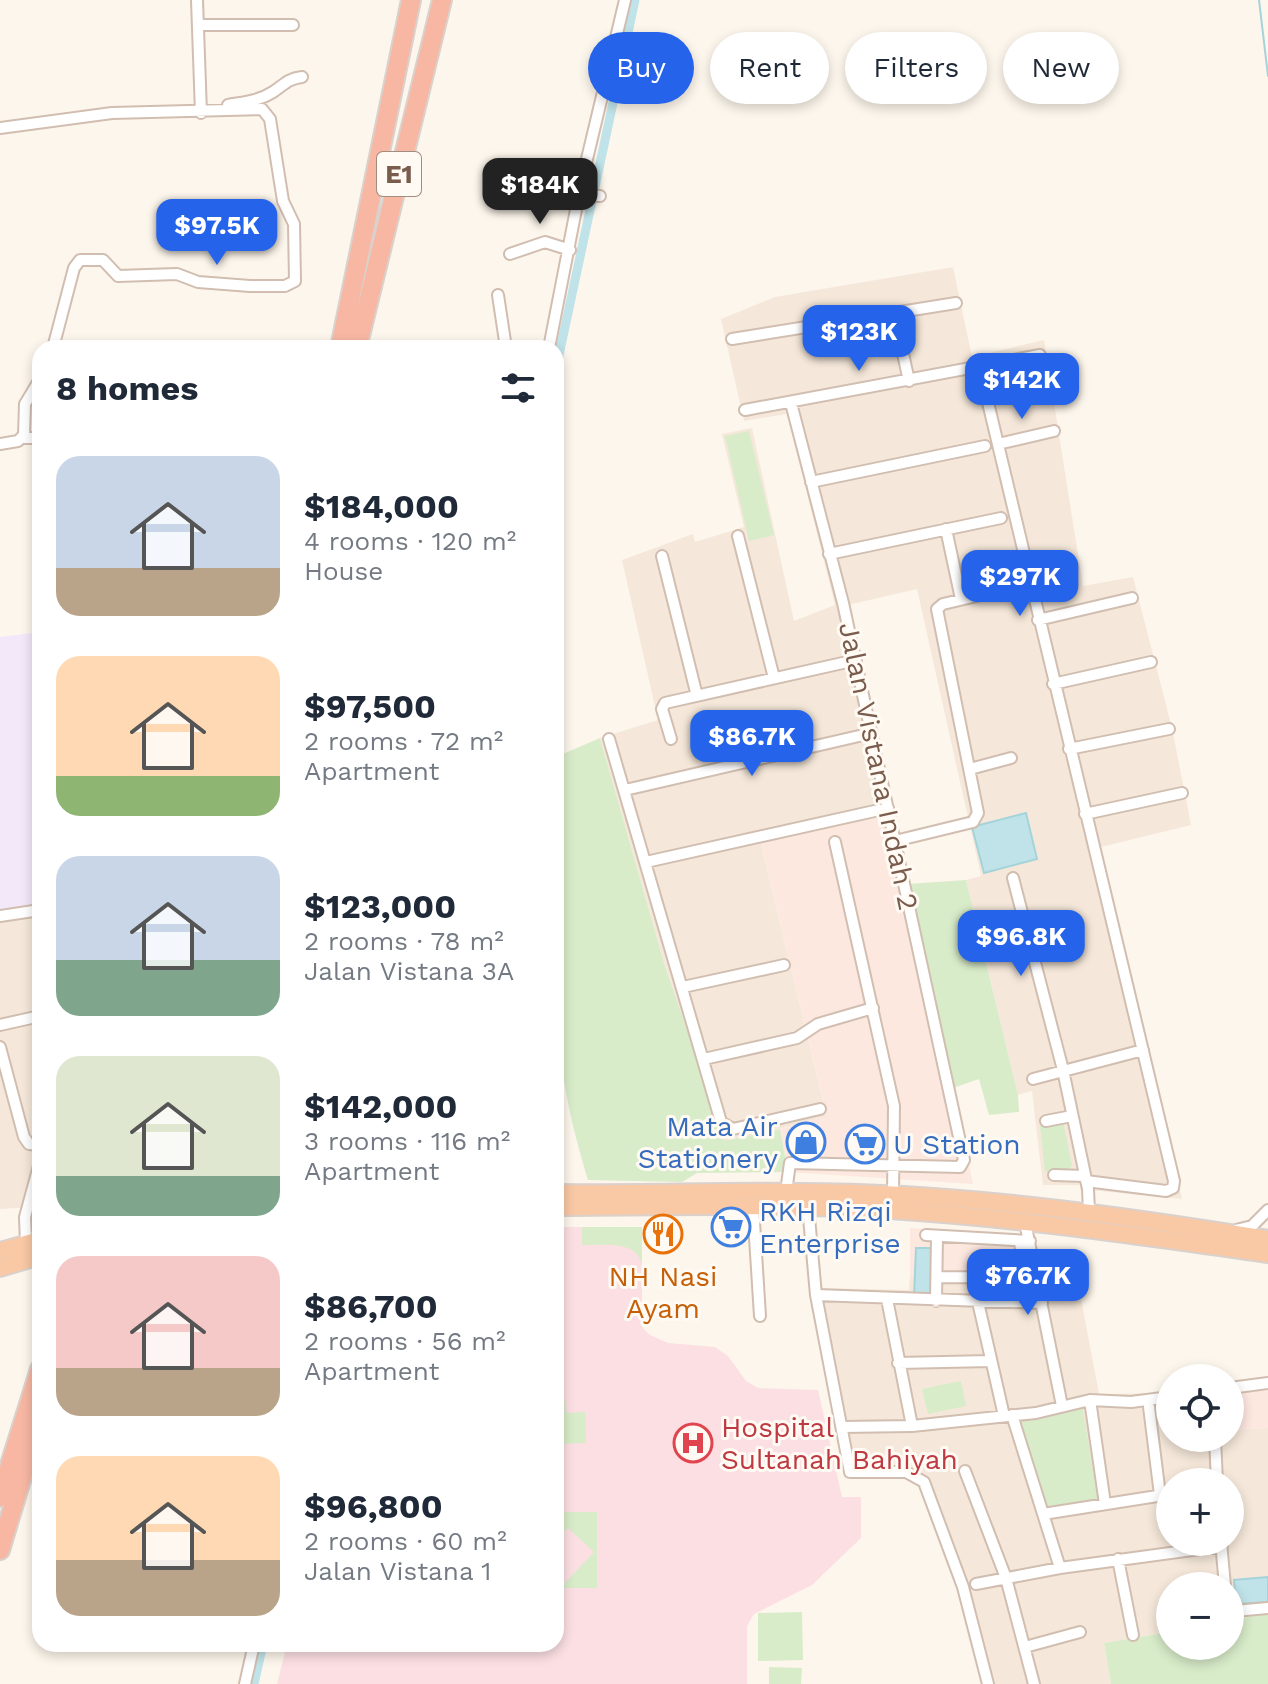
<!DOCTYPE html>
<html lang="en">
<head>
<meta charset="utf-8">
<style>
	:root { --surface:#fff; --page:#f2f2f3; --text:#1f2937; --muted:#747a83; --accent:#2563eb }
	body { margin:0; font-family:"Work Sans",sans-serif; background:var(--page); color:var(--text); height:100vh; display:flex; flex-direction:column; font-size:30px; white-space:nowrap }
	* { box-sizing:border-box; margin:0 }
	p { font-size:26px; color:var(--muted) }
	.icon { flex:none; width:44px; height:44px; fill:none; stroke:currentColor; stroke-width:2; stroke-linecap:round; stroke-linejoin:round }
	.map { position:relative; flex:1; overflow:hidden }
	.sheet { position:absolute; left:32px; top:340px; width:532px; height:1312px; display:flex; flex-direction:column; background:var(--surface); border-radius:24px; box-shadow:0 4px 12px #0003 }
	.sheet>* { flex:none }
	.hud { position:absolute; left:588px; top:32px; width:560px; height:72px; display:flex; gap:16px }
	.buttons { position:absolute; left:1156px; top:1364px; display:grid; gap:16px }
	.buttons a { display:grid; place-items:center; width:88px; height:88px; border-radius:50%; background:var(--surface); box-shadow:0 4px 12px #0003; font-size:40px }
	.price { position:absolute; translate:-50% -68px; padding:0 18px; border-radius:16px; background:var(--accent); color:#fff; font-size:26px; line-height:52px; filter:drop-shadow(0 2px 4px #0008) }
	.price::after { content:''; position:absolute; left:50%; top:48px; width:24px; height:18px; margin-left:-12px; background:inherit; clip-path:polygon(0 0,100% 0,50% 100%) }
	.price.current { background:#222; color:#fff }
	ul { padding:0; list-style:none }
	li { display:flex; align-items:center; gap:24px; height:200px; padding:0 24px }
	li span { display:grid; place-items:center; flex:none; width:224px; height:160px; border-radius:24px; color:#555 }
	li>.icon { margin-inline-start:auto }
	span .icon { width:96px; height:96px; fill:#fffc; stroke-width:1 }
	li b { font-size:34px }
	h2 { display:flex; justify-content:space-between; align-items:center; height:96px; padding:0 24px; font-size:34px }
	.pill { padding:0 28px; border-radius:36px; background:var(--surface); box-shadow:0 4px 12px #0003; font-size:28px; line-height:72px }
	.pill.current { background:var(--accent); color:#fff }
	.map>svg:first-child { display:block }
</style>
</head>
<body>
<div class="map">
<svg width="1268" height="1684" viewBox="0 0 1268 1684">
	<rect width="100%" height="100%" fill="#fdf6ec"/>
	<path fill="#f5e8da" fill-rule="evenodd" d="M953,267L972,357L1044,340L1083,586L1133,577L1172,728L1191,825L1097,848L1182,1199L1080,1189V1185H1043L1032,1091L1018,1095L966,880L981,876L917,589L848,605L893,813L761,844L827,1117L725,1142L664,963L600,738L658,720L622,560L693,534L695,542L744,527L722,434L752,428L794,621L835,605L787,414L744,421L721,319L775,297Z
		M40,905V1196L36,1207L0,1209V912Z
		M910,1278L1039,1279L1041,1295L1080,1293L1099,1394L1170,1393V1438H1230V1430L1268,1428V1613L1230,1621V1586H1170V1632L1104,1643L1111,1684H989L927,1478L906,1470H850L818,1288L909,1290ZM1170,1482H1230V1542H1170Z"/>
	<path fill="#fde8e0" d="M893,813L953,1088L973,1184L788,1172L780,1129L827,1116L761,844Z
		M910,1228L1032,1236L1039,1279L910,1278Z
		M1268,1377V1428L1230,1430V1384Z"/>
	<path fill="#f3e8fa" d="M40,632L37,906L0,912V637Z"/>
	<path fill="#fbdfe3" d="M556,1227H642V1327L650,1335L668,1343L715,1347L728,1356L746,1381L758,1388L818,1390L842,1497H861V1538L812,1585L754,1614L747,1626V1684H277L287,1644H556Z"/>
	<path fill="#d8ecc9" d="M749,431L774,535L749,541L725,436Z
		M600,738L664,963L725,1141L780,1129L788,1172L697,1173L682,1182L588,1180C566,1107 556,1052 556,976L559,975L556,954V757Z
		M966,880L1018,1095L1019,1112L989,1115L979,1079L953,1088L908,884Z
		M1063,1121L1072,1165L1066,1173L1045,1172L1040,1126Z
		M582,1227H642V1265C636,1239 603,1246 582,1245Z
		M961,1381L966,1406L928,1414L922,1389Z
		M563,1401H566V1413L585,1412L586,1443L556,1444V1419Z
		M1082,1405L1098,1500L1046,1510L1019,1415Z
		M556,1512H597V1588H560L594,1552L568,1528L556,1540Z
		M802,1612L803,1660L758,1661V1613Z
		M1268,1613V1684H1111L1104,1643L1170,1632V1646H1230V1621Z
		M769,1667L802,1668L801,1684H769Z"/>
	<path fill="#bfe3e8" stroke="#a5d3da" stroke-width="2" d="M1026,813L1037,859L984,873L972,827Z
		M916,1248H936L934,1296H914Z
		M1268,1577V1602L1236,1604L1234,1580Z"/>
	<g fill="none" stroke-linecap="round" stroke-linejoin="round">
		<path stroke="#a5d3da" stroke-width="2" d="M1259,0L1268,76"/>
		<path stroke="#bfe3e8" stroke-width="9" d="M556,369L635,0
			M254,1684L263,1644"/>
		<g stroke="#d1beb0" stroke-width="14">
			<path id="minor" d="M197,0L201,113
				M198,25H293
				M228,105C244,102 259,101 273,92C285,84 287,79 302,77
				M0,128L112,113L262,109L270,119L283,201L294,224L295,281L285,286H250L198,282L177,274L118,276L103,260H80L74,268L53,348
				M579,195L600,196
				M510,254L545,242L570,250
				M498,295L506,348
				M894,313L909,381
				M732,339L956,303
				M549,348L581,184L625,0
				M980,369L1174,1181L1173,1188L1166,1191L1086,1181
				M745,410L1040,355
				M22,438H40
				M0,444L18,441L24,435L25,404L40,379
				M998,444L1054,431
				M811,482L985,446
				M946,529L961,599
				M738,536L774,678
				M829,554L1001,518
				M662,556L697,696
				M1038,620L1132,598
				M1053,684L1151,662
				M609,739L721,1122L733,1129L820,1109
				M671,739L662,709L665,703L856,660
				M1069,749L1169,729
				M970,769L1011,758
				M625,790L872,733
				M1085,814L1182,793
				M895,841L973,822L978,813L937,609L943,604L1018,586
				M835,842L894,1106L893,1196
				M646,862L888,808
				M1013,878L1063,1070L1088,1189L1089,1211
				M0,916L40,910
				M683,987L784,965
				M0,1025L40,1016
				M0,1047L24,1137L29,1144L40,1145
				M704,1059L797,1038L818,1024L873,1008
				M1033,1079L1143,1050
				M1046,1121L1072,1116
				M1054,1175L1085,1176
				M786,1192L790,1163L960,1167L964,1160L843,603L791,403
				M753,1206L760,1316
				M808,1206L816,1295L850,1472H906L924,1482L963,1587L988,1684
				M1025,1222L1062,1406
				M1236,1230L1252,1226L1268,1210
				M926,1235L1030,1241
				M1020,1241L1024,1278
				M26,1243L25,1217L40,1162
				M938,1277L1037,1278
				M816,1295L1042,1303
				M887,1299L912,1426
				M936,1301L937,1236
				M978,1302L1004,1416
				M898,1363L990,1361
				M1230,1388L1268,1383
				M1090,1400L1105,1504
				M1149,1407L1160,1495
				M1012,1415L1060,1568
				M842,1427L912,1426L1036,1413L1090,1400L1131,1402L1170,1397
				M1215,1438L1217,1482
				M965,1471L1006,1578L1034,1684
				M1043,1514L1170,1494
				M1221,1542L1225,1586
				M1118,1559L1133,1635
				M976,1584L1060,1568L1222,1546
				M40,1593V1598
				M1230,1608L1235,1611L1268,1608
				M1025,1647L1080,1632
				M245,1684L254,1644"/>
		</g>
		<g stroke="#dad1cd" stroke-width="20">
			<path id="trunk" d="M556,1193C637,1194 718,1191 798,1192C956,1192 1113,1214 1268,1239
				M556,1207C667,1206 778,1204 889,1210C1018,1218 1141,1236 1268,1254
				M0,1251L40,1240
				M0,1268L40,1256"/>
		</g>
		<g stroke="#dad1cd" stroke-width="22">
			<path id="motorway" d="M340,348L411,0
				M357,348L442,0
				M0,1497L40,1369
				M0,1550L40,1417"/>
		</g>
		<use href="#minor" stroke="#fff" stroke-width="10"/>
		<use href="#trunk" stroke="#f9c8a4" stroke-width="16"/>
		<use href="#motorway" stroke="#f7b7a3" stroke-width="18"/>
	</g>
	<defs>
		<g id="shop-ring" transform="scale(2)"><circle r="9.5" fill="#fffaf3" stroke="#3f7fe0" stroke-width="1.5"/><path d="M-5-2.5h2.3a2.7 3.5 0 0 1 5.4 0H5L5.5 6h-11ZM-1.5-2.5h3a1.5 2.3 0 0 0-3 0Z" fill="#3f7fe0"/></g>
		<g id="supermarket-ring" transform="scale(2)"><circle r="9.5" fill="#fffaf3" stroke="#3f7fe0" stroke-width="1.5"/><path d="M-6-5.5h2.5l.6 2H6L4.5 2H-2.5L-4.4-4H-6ZM-1.5 3.2a1.3 1.3 0 1 0 .1 0ZM3 3.2a1.3 1.3 0 1 0 .1 0Z" fill="#3f7fe0"/></g>
		<g id="restaurant-ring" transform="scale(2)"><circle r="9.5" fill="#fffaf3" stroke="#e8710a" stroke-width="1.5"/><path d="M-5-6h1v4h1v-4h1v4h1v-4h1v5L-1.5 .5V6h-2V.5L-5-1ZM5-6V6H3V1.5H1.5Q1.5-4 5-6Z" fill="#e8710a"/></g>
		<g id="hospital-ring" transform="scale(2)"><circle r="9.5" fill="#fffaf3" stroke="#e0444e" stroke-width="1.5"/><path d="M-5-5h3v3.5h4V-5h3V5h-3V1.5h-4V5h-3Z" fill="#e0444e"/></g>
	</defs>
	<g fill-rule="evenodd">
		<use href="#shop-ring" x="806" y="1142"/>
		<use href="#supermarket-ring" x="865" y="1144"/>
		<use href="#supermarket-ring" x="731" y="1227"/>
		<use href="#restaurant-ring" x="663" y="1234"/>
		<use href="#hospital-ring" x="693" y="1443"/>
	</g>
	<g text-anchor="middle" stroke-width="6" stroke-linejoin="round" paint-order="stroke">
		<rect fill="#fffaf3" stroke="#a28b7f" stroke-width="2" x="377" y="152" width="44" height="44" rx="6"/>
		<g font-size="26" font-weight="bold" fill="#7a5c4d">
			<text x="399" y="183">E1</text>
		</g>
		<g font-size="28" fill="#7a5c4d" stroke="#fffaf3">
			<text transform="translate(879 766) rotate(78)" y="10">Jalan Vistana Indah 2</text>
		</g>
		<g font-size="28" fill="#366cbe" stroke="#fffaf3" text-anchor="start">
			<text x="778" y="1136" text-anchor="end">Mata Air<tspan x="778" dy="32">Stationery</tspan></text>
			<text x="893" y="1154">U Station</text>
			<text x="759" y="1221">RKH Rizqi<tspan x="759" dy="32">Enterprise</tspan></text>
		</g>
		<g font-size="28" fill="#c56008" stroke="#fffaf3">
			<text x="663" y="1286">NH Nasi<tspan x="663" dy="32">Ayam</tspan></text>
		</g>
		<g font-size="28" fill="#be3a42" stroke="#fffaf3" text-anchor="start">
			<text x="721" y="1437">Hospital<tspan x="721" dy="32">Sultanah Bahiyah</tspan></text>
		</g>
	</g>
</svg>
<div class="buttons">
<a><svg class="icon" aria-label="locate" viewBox="0 0 24 24"><circle cx="12" cy="12" r="6"/><path d="M12 2v4M12 18v4M2 12h4M18 12h4"/></svg></a>
<a>+</a>
<a>−</a>
</div>
<b class="price current" style="left:540px;top:226px">$184K</b>
<b class="price" style="left:217px;top:267px">$97.5K</b>
<b class="price" style="left:859px;top:373px">$123K</b>
<b class="price" style="left:1022px;top:421px">$142K</b>
<b class="price" style="left:1020px;top:618px">$297K</b>
<b class="price" style="left:752px;top:778px">$86.7K</b>
<b class="price" style="left:1021px;top:978px">$96.8K</b>
<b class="price" style="left:1028px;top:1317px">$76.7K</b>
<div class="hud">
<a class="pill current">Buy</a>
<a class="pill">Rent</a>
<a class="pill">Filters</a>
<a class="pill">New</a>
</div>
<section class="sheet">
<h2>8 homes<svg class="icon" aria-label="filters" viewBox="0 0 24 24"><path d="M4 7h16M4 17h16"/><circle cx="9" cy="7" r="2"/><circle cx="15" cy="17" r="2"/></svg></h2>
<ul>
<li><span style="background:linear-gradient(#c9d6e8 70%,#b9a48a 0)"><svg class="icon" aria-label="home" viewBox="0 0 24 24"><path d="M3 11l9-7 9 7M6 9v11h12V9"/></svg></span><div><b>$184,000</b><p>4 rooms · 120 m²</p><p>House</p></div></li>
<li><span style="background:linear-gradient(#ffd9b3 75%,#8fb573 0)"><svg class="icon" aria-label="home" viewBox="0 0 24 24"><path d="M3 11l9-7 9 7M6 9v11h12V9"/></svg></span><div><b>$97,500</b><p>2 rooms · 72 m²</p><p>Apartment</p></div></li>
<li><span style="background:linear-gradient(#c9d6e8 65%,#7fa58c 0)"><svg class="icon" aria-label="home" viewBox="0 0 24 24"><path d="M3 11l9-7 9 7M6 9v11h12V9"/></svg></span><div><b>$123,000</b><p>2 rooms · 78 m²</p><p>Jalan Vistana 3A</p></div></li>
<li><span style="background:linear-gradient(#dfe7d0 75%,#7fa58c 0)"><svg class="icon" aria-label="home" viewBox="0 0 24 24"><path d="M3 11l9-7 9 7M6 9v11h12V9"/></svg></span><div><b>$142,000</b><p>3 rooms · 116 m²</p><p>Apartment</p></div></li>
<li><span style="background:linear-gradient(#f6c9c9 70%,#b9a48a 0)"><svg class="icon" aria-label="home" viewBox="0 0 24 24"><path d="M3 11l9-7 9 7M6 9v11h12V9"/></svg></span><div><b>$86,700</b><p>2 rooms · 56 m²</p><p>Apartment</p></div></li>
<li><span style="background:linear-gradient(#ffd9b3 65%,#b9a48a 0)"><svg class="icon" aria-label="home" viewBox="0 0 24 24"><path d="M3 11l9-7 9 7M6 9v11h12V9"/></svg></span><div><b>$96,800</b><p>2 rooms · 60 m²</p><p>Jalan Vistana 1</p></div></li>
</ul>
</section>
</div>
</body>
</html>
